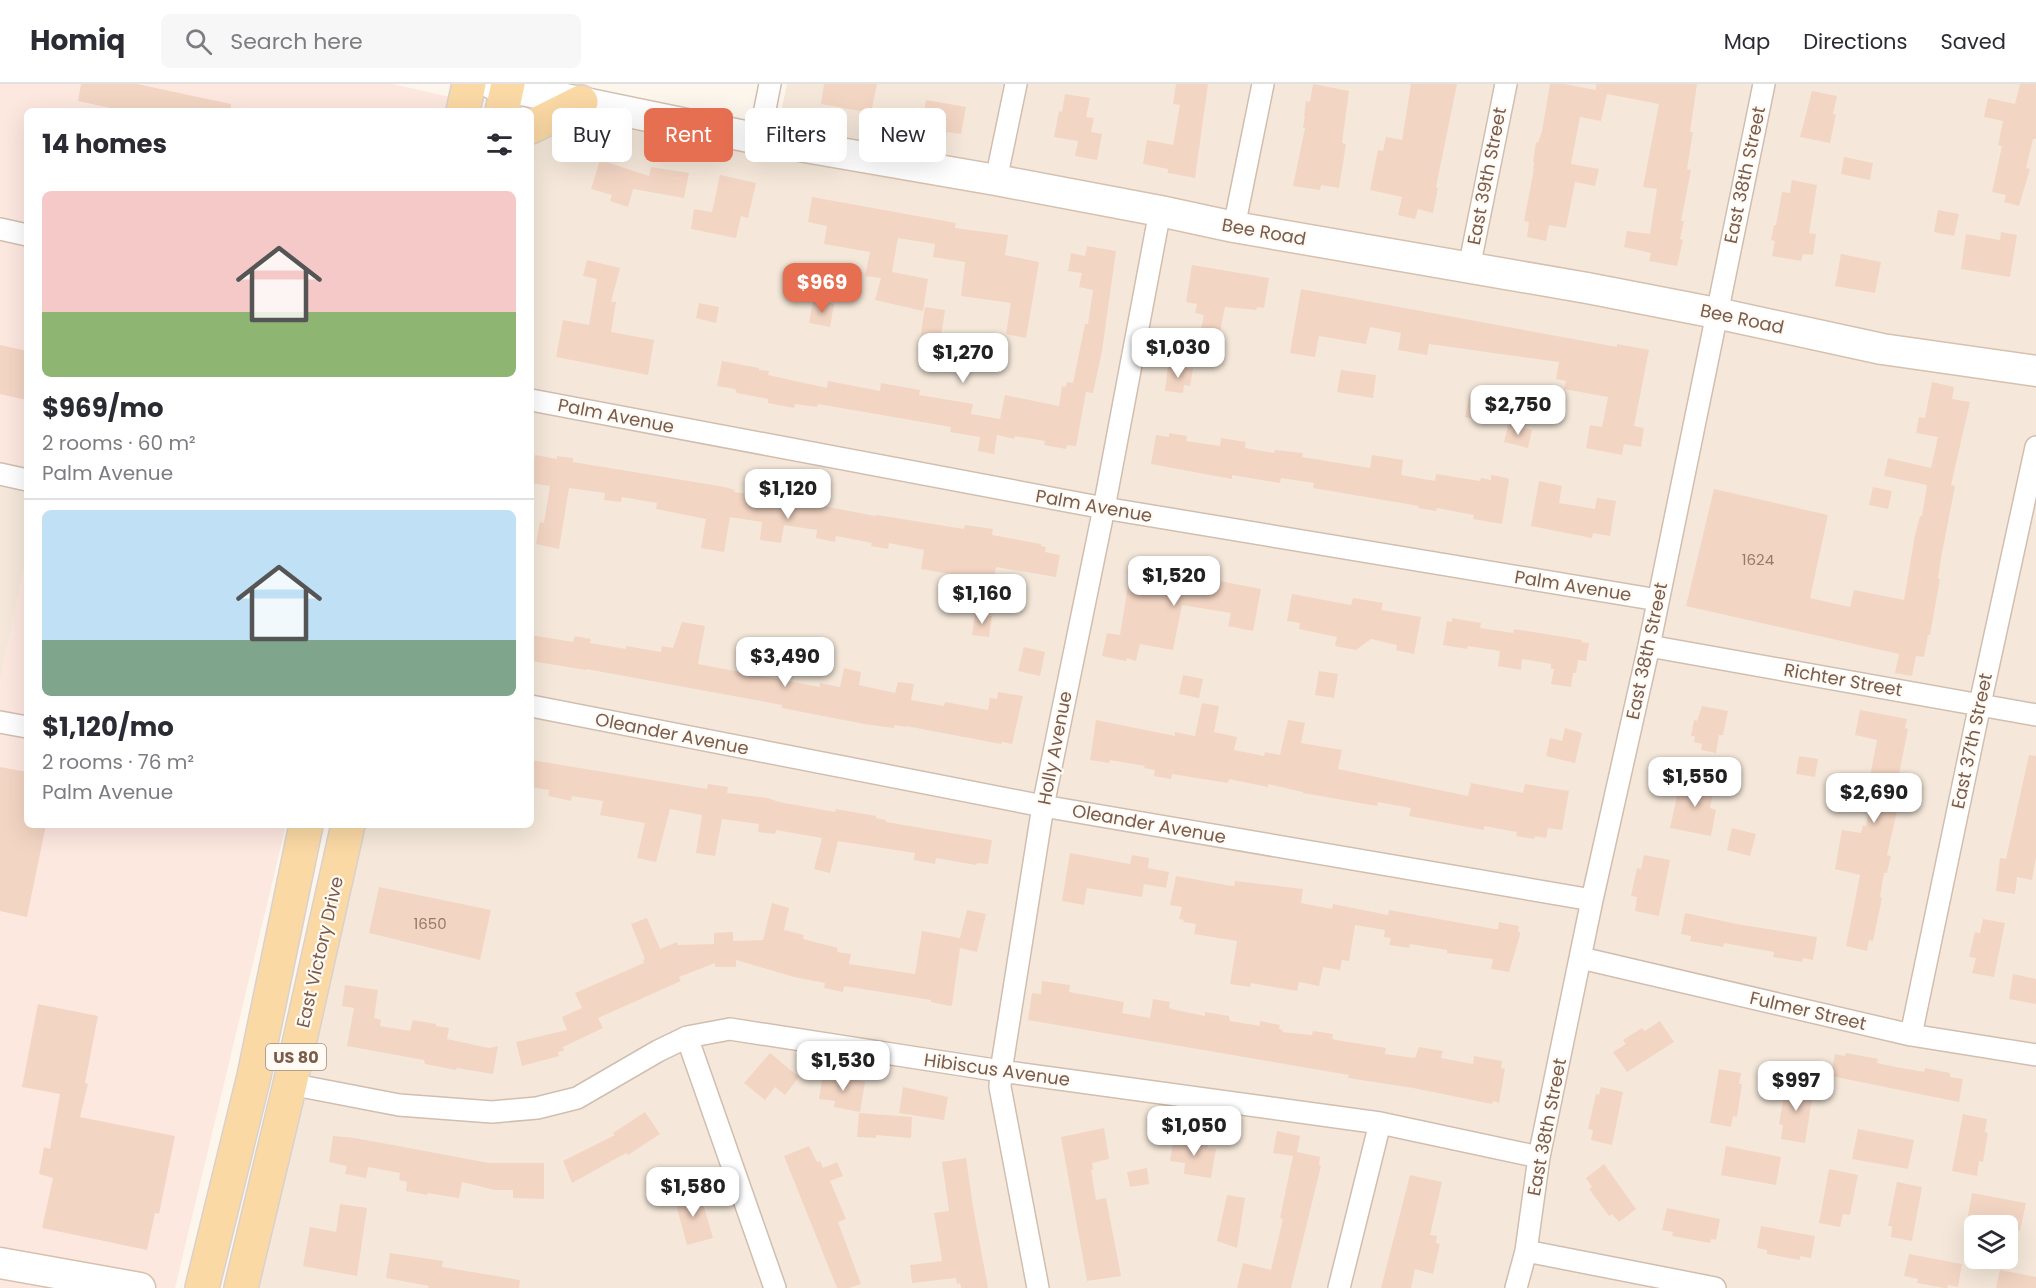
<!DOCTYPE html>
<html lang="en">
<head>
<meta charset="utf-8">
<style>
	:root { --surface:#fff; --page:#f7f7f7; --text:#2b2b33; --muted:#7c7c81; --line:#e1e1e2; --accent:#e76f51 }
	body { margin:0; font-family:Poppins,sans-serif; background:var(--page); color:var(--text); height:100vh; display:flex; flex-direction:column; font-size:22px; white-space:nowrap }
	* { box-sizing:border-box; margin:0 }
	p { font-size:20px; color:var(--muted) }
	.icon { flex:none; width:33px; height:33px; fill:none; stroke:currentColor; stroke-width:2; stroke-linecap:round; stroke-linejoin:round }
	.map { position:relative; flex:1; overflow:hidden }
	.details { position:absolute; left:24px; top:24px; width:510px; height:720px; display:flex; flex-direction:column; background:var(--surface); border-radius:9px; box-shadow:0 6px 24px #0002 }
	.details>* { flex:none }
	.guide { position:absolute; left:552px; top:24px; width:570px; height:54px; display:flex; gap:12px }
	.tools { position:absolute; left:1964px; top:1131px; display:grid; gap:12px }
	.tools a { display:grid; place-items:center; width:54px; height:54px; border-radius:9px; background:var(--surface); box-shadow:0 6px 24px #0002; font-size:30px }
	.price { position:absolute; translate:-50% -51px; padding:0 14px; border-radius:12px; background:#fff; color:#222; font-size:20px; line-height:39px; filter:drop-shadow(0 2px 3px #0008) }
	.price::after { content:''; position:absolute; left:50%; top:36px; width:18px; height:14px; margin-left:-9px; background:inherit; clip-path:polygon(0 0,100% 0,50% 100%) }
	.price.current { background:var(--accent); color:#fff }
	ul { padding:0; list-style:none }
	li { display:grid; align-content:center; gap:12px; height:318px; padding:0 18px }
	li+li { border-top:2px solid var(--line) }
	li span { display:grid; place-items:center; height:186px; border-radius:9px; color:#555 }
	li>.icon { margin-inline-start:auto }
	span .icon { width:108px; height:108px; fill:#fffc; stroke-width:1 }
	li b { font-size:26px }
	h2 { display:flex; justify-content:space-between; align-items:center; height:72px; padding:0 18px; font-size:26px }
	.chip { padding:0 21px; border-radius:9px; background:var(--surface); box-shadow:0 6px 24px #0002; font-size:21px; line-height:54px }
	.chip.current { background:var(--accent); color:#fff }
	header { display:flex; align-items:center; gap:36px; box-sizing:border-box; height:84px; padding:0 30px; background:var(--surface); border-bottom:2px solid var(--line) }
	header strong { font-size:28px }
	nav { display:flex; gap:33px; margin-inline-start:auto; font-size:21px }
	.search { width:420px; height:54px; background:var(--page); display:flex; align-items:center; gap:15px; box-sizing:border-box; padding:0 21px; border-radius:9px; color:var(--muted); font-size:22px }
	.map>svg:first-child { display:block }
</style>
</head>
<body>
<header>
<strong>Homiq</strong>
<div class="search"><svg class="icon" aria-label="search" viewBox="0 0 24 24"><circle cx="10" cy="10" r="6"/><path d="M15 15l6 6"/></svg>Search here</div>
<nav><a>Map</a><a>Directions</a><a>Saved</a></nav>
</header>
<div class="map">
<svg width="2036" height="1204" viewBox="0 0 2036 1204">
	<rect width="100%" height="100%" fill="#fdf6ec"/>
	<path fill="#f5e8da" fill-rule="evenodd" d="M787,0H2036V1204H256L360,741H531V28L772,71ZM1974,1142H2007V1174H1974Z
		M0,377L27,382V471L0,599Z"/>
	<path fill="#fde8e0" d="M0,0H393L454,14L451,27H27V382L0,377Z
		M27,471V741H286L175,1204H0V599Z"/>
	<path fill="#f3d5c3" d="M81,0H137L231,20L230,27H109L110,24L78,17Z
		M824,0H877L871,29L821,20Z
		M1176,0H1208L1195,94L1168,89V85L1143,80L1147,56L1173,61L1180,21L1173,20Z
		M1313,0L1349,7L1342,59L1346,60L1339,104L1321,101L1320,106L1293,102L1305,44H1303L1305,32H1304L1306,17L1310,18Z
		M1411,0H1457L1436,103L1438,104L1433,129L1418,125L1415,135L1398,131L1402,113L1370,106L1378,66L1383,67L1386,53L1402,56Z
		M1550,0H1564L1596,6V0H1697L1690,48H1693L1687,85L1691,86L1681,137H1684L1680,155L1683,156L1677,182L1649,177L1651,169L1624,163L1627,147L1650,150L1657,105L1643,103L1659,20L1607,10L1601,37L1580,33L1571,80L1599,85L1595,102L1575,98L1566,144L1549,141L1546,157L1527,153L1529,138L1524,137L1533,90L1534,78H1533L1536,58L1538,59L1542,47Z
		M2020,0H2036V55H2033L2026,84L2030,85L2019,122L2004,118L2006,111L1992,108L2002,62L1998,61L2003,37L1984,33L1988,14L2015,20Z
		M1812,7L1837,12L1833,30H1836L1830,59L1800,53Z
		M1065,10L1090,14L1086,33L1094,34L1091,48L1102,50L1097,76L1075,72L1078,57L1054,53L1059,27L1062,28Z
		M926,16L966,23L961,50L947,48L945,58L927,55L929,44L921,43Z
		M1844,73L1873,79L1870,96L1841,90Z
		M600,76L649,92L651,83L689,89L684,114L633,105L628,123L610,117L612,111L591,105Z
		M720,91L756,99L748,134L741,132L736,154L691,145L694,125L712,128Z
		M1792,96L1817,101L1809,149L1816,150L1813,171L1803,170L1801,177L1772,172L1775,157L1771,156L1774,141H1776L1782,108L1790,109Z
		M812,113L956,139L955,144L1008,151L1005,171L1039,178L1026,254L1006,250L1011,219L961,212L965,178L933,173L935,160L898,154L892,188L928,195L923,227L875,216L881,194L865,192L870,168L824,160L827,142L808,138Z
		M1938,126L1959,130L1954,152L1934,148Z
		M2001,148L2017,151L2010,193L1961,185L1966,150L2000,156Z
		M1087,162L1116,167L1102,267L1093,309L1086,308L1076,362L1067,361L1066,365L1044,361L1045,357L1015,352L1014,355L997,351L994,370L978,367L980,353L950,348L951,343L818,320L817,323L795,320L794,324L768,319V315L737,309L735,305L717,302L722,277L759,284V286L769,287L768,291L827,304L828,297L880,307L881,299L920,306L919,311L973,320L971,330L1000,335L1005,311L1059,322L1062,302L1066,303L1067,298L1073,299L1085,240H1088L1093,206L1079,203L1082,189L1068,187L1071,169L1085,172Z
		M1841,170L1881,178L1875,209L1835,202Z
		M587,176L620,184L611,218H616L611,248L654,256L648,291L556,273L563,236L589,241L597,195L583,192Z
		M1192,181L1269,194L1264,224L1257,223L1256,226L1225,223L1215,272L1196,268L1204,231L1195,229L1197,220L1186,218Z
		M1301,205L1617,263V260L1649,266L1634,342L1644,344L1641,363L1624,360L1622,371L1586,364L1590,341L1602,343L1608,313L1564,305L1566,297L1556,295L1559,278L1429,260L1427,271L1398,266L1401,249L1370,243L1366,260L1319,252L1315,273L1290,269Z
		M813,216L834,220L830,243L809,239Z
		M699,219L719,223L716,239L696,234Z
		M925,223L945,226L939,265L919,262Z
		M0,261L27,267V316L0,310Z
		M1168,281L1193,285L1190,302L1184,301L1183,309L1165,307Z
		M1341,286L1376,291L1373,314L1337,308Z
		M1932,298L1954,303L1952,315L1970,318L1951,401L1955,402L1941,474L1938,495H1940L1930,551H1928L1924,573L1916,572L1912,592L1895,589L1899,570L1686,522L1714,405L1828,431L1810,514L1850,523L1854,506L1904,516L1915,451L1920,432H1922L1927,401L1884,392L1888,374L1931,384L1938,353L1916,349L1919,333L1925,334Z
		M1470,310L1485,314L1480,337L1465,333Z
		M1508,341L1532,346L1528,364L1504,358Z
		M1169,349L1187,352L1186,357L1220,362L1221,354L1246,358L1245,364L1274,369L1275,366L1303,369L1302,373L1370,384L1372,371L1403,376L1401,391L1435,397L1436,390L1480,397L1481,394L1491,396V391L1507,394L1509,396L1502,440L1473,435L1474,431L1437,424L1436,427L1418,424L1419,422L1313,404L1314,399L1281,394L1280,399L1232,391V395L1151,380L1156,351L1169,353Z
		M535,371L557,375V372L573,374V378L585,380L725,403L735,406L734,408L803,418L875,432L877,431L964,445L965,441L993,445L992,451L1041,460V462L1046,463L1045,468L1060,471L1056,493L996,483L994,493L983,491L982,499L961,495V492L921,485L924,466L889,459L888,465L871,462L872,459L836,452L835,458L816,454L817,446L784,441L781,459L760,456L762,438L730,433L724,468L701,464L706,435L656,425L657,419L622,413L621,418L604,416L605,409L569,404L559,465L536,460L540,438L544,439L550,402L531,399Z
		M1539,397L1562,402L1559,419L1595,425L1597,414L1616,417L1610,452L1593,449L1592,454L1531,442Z
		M1873,403L1892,407L1888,425L1869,421Z
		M1132,477L1215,490L1214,496L1261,505L1253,547L1228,542L1231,529L1182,521L1173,566L1140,560L1136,577L1127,574L1126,577L1102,572L1107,549L1120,551Z
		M1292,510L1351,521L1353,514L1383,519L1381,526L1421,533L1414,570L1396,566L1397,561L1371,555L1356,566L1335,562L1337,553L1299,545L1300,539L1287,537Z
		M975,530L992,532L989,553L972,551Z
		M1452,534L1481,539L1480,544L1513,549L1514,545L1582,556L1581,558L1589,559L1586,577L1578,576L1576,589H1573L1571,603L1551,600L1554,585H1551V580L1522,575L1521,586L1498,582L1500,567L1468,562L1467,565L1443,561L1447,537L1452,538Z
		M682,538L705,542L698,580L820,603V599L840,603L844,584L861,588L859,601L895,609L898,598L914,600L911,616L944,622L945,618L988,626L990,614L997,615L998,608L1023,612L1012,660L1002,658L1001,660L906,642V643L895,641L894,644L864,640L782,624V621L761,617L586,585V586L531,577V551L573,558L575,552L591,555L590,559L626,565V562L661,568L662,562L673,564Z
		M1024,563L1045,568L1040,592L1018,587Z
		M1319,587L1338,590L1334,614L1315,611Z
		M1183,591L1203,595L1199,614L1179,610Z
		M1202,619L1219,622L1214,648L1237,653L1234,666L1264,672L1265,668L1280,671L1288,636L1305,639L1301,659L1342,666L1338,685L1468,712L1471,699L1523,709L1525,700L1569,707L1562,746L1548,744L1546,754L1535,752L1534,755L1516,752L1517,748L1484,742V746L1409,732L1411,724L1378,718L1377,722L1303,709V708L1268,700V703L1229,695L1228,699L1172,690L1171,695L1154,692L1155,686L1144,684L1145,682L1110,676L1109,679L1090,676L1096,636L1175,652V648L1195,652Z
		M1702,622L1728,627L1723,651H1719L1716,669L1701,666L1702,660L1694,658L1695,652H1691L1694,636L1697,637Z
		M1860,626L1907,635L1905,644L1908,645L1897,700L1903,701L1887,771L1891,772L1887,789H1884L1880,813L1882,814L1873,857L1869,856L1867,867L1846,862L1860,791L1835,785L1842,746L1861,749L1863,741L1866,742L1873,709L1867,708L1877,656L1855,651Z
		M1565,644L1582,649L1575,679L1546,672L1550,654L1562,657Z
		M2029,671L2036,672V773L2032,796L2017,793L2015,810L1996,807L2000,774L2006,775Z
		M1799,672L1818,675L1815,693L1796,690Z
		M531,676L707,705L708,700L728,703L727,709L768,714L779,718L835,728L836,725L876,732V734L886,736V738L992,756L988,780L977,779L976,781L936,774L935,780L914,776L915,769L838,757L830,789L814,785L822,754L776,746L775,750L758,748L759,740L722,735L715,772L696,769L702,731L670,725L656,778L637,774L645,739L600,731L603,717L572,712L571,717L548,712L549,706L531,703Z
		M0,683L27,688V741H46L27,833L0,827Z
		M1685,693L1715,699L1710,724L1716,726L1711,752L1670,744L1678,708L1681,709Z
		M1732,744L1756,750L1750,772L1727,766Z
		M1070,769L1130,780L1132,771L1149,774L1148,784L1169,788L1166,804L1144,800L1142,813L1087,804L1084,821L1062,817Z
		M1644,771L1670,776L1659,832L1635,827L1637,813L1631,812L1637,784L1641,785Z
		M1176,792L1232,802H1234L1235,797L1303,805L1301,819L1332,825L1333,820L1388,831L1389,826L1494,845H1498L1499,838L1519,842L1518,848H1520V851L1509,888L1491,885L1493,875L1447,869V866L1410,860L1409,864L1389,861L1391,854L1384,853L1385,846L1355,841L1349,877L1342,876L1340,886L1323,883L1319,902L1299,898L1297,907L1251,899L1250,903L1230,900L1237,857L1194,850L1196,840L1183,838L1184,836L1179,835L1182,823L1170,821Z
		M379,803L491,826L480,876L369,849Z
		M772,819L789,824L784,846L804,851L803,855L838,864L837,868L851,870L849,880L915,890L922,847L960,854L967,826L986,830L977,868L960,864L952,921L950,922L931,918V916L844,902L843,908L824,904L825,899L794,893L736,876V883H715V879L679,893L681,897L598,934L603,944L563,963L564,967L558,968L559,972L522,982L516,958L567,946L562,933L582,924L575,909L644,879L643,876L645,875L631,840L647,834L660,865L677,858L678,861L714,860V849L733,848V857L763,856Z
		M1685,829L1737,840L1817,853L1813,876L1803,874L1802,878L1773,873L1774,868L1724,859L1723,863L1690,857L1691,852L1681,850Z
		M1983,835L2005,839L1994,893L1972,889L1976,874L1969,873L1975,848L1980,849Z
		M2013,890L2036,895V920L2009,915Z
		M1042,897L1070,901L1069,908L1124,918L1122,929L1150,934L1153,915L1170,918L1169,924L1176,926L1205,932V928L1229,932L1230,937L1260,942V937L1280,941L1279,945L1283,946L1282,948L1312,951L1313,947L1333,950L1332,955L1336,956L1386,964L1385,970L1415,974L1419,963L1443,967L1441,974L1473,980L1474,972L1502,977L1501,984L1505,985L1499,1019L1493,1017L1492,1020L1413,1004L1348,994L1349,991L1028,936L1032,909L1041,910Z
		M345,901L378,906L374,934L381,936L380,942L410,947L413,936L436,940V942L449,944L447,955L489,964L498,962L493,990L457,984L456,986L425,980L424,976L347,962L354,924L342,922Z
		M38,920L98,932L85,999L88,1000L80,1033L175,1052L159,1130L155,1129L147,1166L42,1144L53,1094L39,1090L44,1063L50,1065L60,1010L22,1003Z
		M1660,937L1674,958L1627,988L1613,968L1626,960L1623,956L1642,944L1645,947Z
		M770,969L799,993L785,1011L775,1003L765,1016L744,999Z
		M1846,969L1878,975L1877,979L1896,983L1924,988L1925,984L1950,989V993L1963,995L1959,1018L1831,992L1835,970L1845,972Z
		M1719,985L1741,989L1739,1000H1742L1737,1033L1733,1032L1731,1043L1710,1039Z
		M823,991L836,993L837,991H839L865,998L860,1028L834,1023L835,1017L819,1015Z
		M1791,998L1814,1002L1805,1059L1781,1055L1783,1041L1779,1040L1784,1011H1788Z
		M903,1003L948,1013L944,1036L899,1029Z
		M1601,1003L1623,1008L1612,1061L1591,1056L1593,1046L1588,1045L1596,1010L1599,1011Z
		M645,1028L660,1050L628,1071L626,1069L572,1099L563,1077L615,1051L613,1049Z
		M859,1029L912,1033L911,1054L876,1051V1054L857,1053Z
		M1963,1030L1987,1035L1985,1048L1988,1049L1983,1078L1979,1077L1977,1092L1952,1087Z
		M1104,1044L1109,1075L1092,1079L1093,1086H1091L1096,1116L1106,1114L1121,1192L1087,1197L1061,1053Z
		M1858,1045L1914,1056L1908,1085L1852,1075Z
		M1277,1047L1300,1052L1297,1068L1320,1073L1319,1081L1321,1082L1291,1204H1237L1243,1179L1271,1186L1283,1135L1280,1134L1293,1072L1273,1069Z
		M333,1052L355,1054L489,1079H544V1115L513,1114V1106H495L462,1098L459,1114L427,1109V1111L406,1107L407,1098L399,1096L400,1089L368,1083L366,1094L345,1090L347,1082L329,1078Z
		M1174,1053L1209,1058L1207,1064L1216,1065L1211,1094L1184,1090L1185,1079L1170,1077Z
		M809,1062L817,1078L820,1077L823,1084L837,1078L843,1092L830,1097L846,1135L838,1138L861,1200L849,1204H837L784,1072Z
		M1726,1062L1781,1073L1776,1101L1721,1091Z
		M966,1074L973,1123L988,1204H961L960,1199L957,1200L956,1194L912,1199L910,1181L942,1177L934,1129L949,1127L942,1078Z
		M1604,1080L1636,1125L1619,1138L1612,1130L1609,1132L1589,1105L1592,1103L1586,1094Z
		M1147,1084L1149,1100L1130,1103L1127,1088Z
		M1829,1085L1858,1091L1850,1131L1843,1130L1840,1143L1819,1139Z
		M1410,1091L1442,1098L1430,1151L1437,1152L1436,1159L1440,1160L1433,1190L1415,1185L1411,1204H1381Z
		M1897,1098L1922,1103L1912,1157L1891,1153L1892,1142H1888Z
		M699,1106L713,1154L687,1161L674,1113Z
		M1972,1109L2026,1119L2020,1147L2007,1145V1142H1990L1967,1137Z
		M1227,1111L1245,1114L1237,1164L1217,1157Z
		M340,1120L367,1124L357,1192L303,1182L310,1143L336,1148Z
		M1667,1124L1720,1135L1716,1156L1711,1155L1710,1159L1672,1152L1673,1148L1662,1146Z
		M1761,1142L1815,1152L1811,1174L1800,1172V1176L1767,1170V1166L1757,1164Z
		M390,1169L443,1177L442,1183L520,1196L519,1204H428L429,1202L386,1194Z
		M1909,1170L1962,1180L1958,1203L1948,1201L1947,1204H1944L1917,1199L1918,1195L1904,1192Z
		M2000,1186L2036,1193V1204H1996Z"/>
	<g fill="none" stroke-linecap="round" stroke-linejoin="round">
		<g stroke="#d1beb0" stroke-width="24">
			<path id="street" d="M759,55L770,0
				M996,96L1016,0
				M1234,143L1263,0
				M0,145L27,151
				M1469,184L1506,0
				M531,316L1104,424L1658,516
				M0,390L27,396
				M1649,562L2036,631
				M531,622L1043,722L1592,816
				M0,638L27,643
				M1581,874L1911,951L2036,971
				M1911,951L1980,620L2036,363
				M687,953L775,1204
				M290,1000L399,1021L492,1028L537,1024L577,1014L658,967L687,953L730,945L1001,987L1380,1039L1539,1073
				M1526,1167L1715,1204
				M1038,1204L1000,1003L1001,987L1043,722L1104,424L1160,127
				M1339,1204L1380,1039
				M1516,1204L1526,1167L1539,1073L1592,816L1649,562L1764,0"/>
		</g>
		<g stroke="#d6c0b0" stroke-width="33">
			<path id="secondary" d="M493,0L759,55L996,96L1160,127L1234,143L1587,204L1716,229L1882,265L2036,287
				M0,1179L140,1204"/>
		</g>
		<g stroke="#dad1cd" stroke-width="36">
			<path id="primary" d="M463,27L469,0
				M502,27L508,0
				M531,43L581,18
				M202,1204L254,992L306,741
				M241,1204L290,1000L348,741"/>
		</g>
		<use href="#street" stroke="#fff" stroke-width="21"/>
		<use href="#secondary" stroke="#fff" stroke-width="30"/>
		<use href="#primary" stroke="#fbd9a5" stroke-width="33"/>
	</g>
	<g text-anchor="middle" stroke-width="4.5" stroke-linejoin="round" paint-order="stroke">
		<g font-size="15" fill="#987a6a">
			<text x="1758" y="481">1624</text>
			<text x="430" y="845">1650</text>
		</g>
		<rect fill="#fffaf3" stroke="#a28b7f" stroke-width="1.5" x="266" y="960" width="60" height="26" rx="4.5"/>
		<g font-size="16" font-weight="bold" fill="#7a5c4d">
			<text x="296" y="979">US 80</text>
		</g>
		<g font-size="18" fill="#7a5c4d" stroke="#fffaf3">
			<text transform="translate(1745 91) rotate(-78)" y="6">East 38th Street</text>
			<text transform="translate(1487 92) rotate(-79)" y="6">East 39th Street</text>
			<text transform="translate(1264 148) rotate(10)" y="6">Bee Road</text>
			<text transform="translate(1742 235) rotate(12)" y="6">Bee Road</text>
			<text transform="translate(616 332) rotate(11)" y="6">Palm Avenue</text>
			<text transform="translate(1094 422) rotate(10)" y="6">Palm Avenue</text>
			<text transform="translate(1573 502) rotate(9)" y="6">Palm Avenue</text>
			<text transform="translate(1647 567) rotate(-78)" y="6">East 38th Street</text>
			<text transform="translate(1843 596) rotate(10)" y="6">Richter Street</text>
			<text transform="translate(672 650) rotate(11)" y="6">Oleander Avenue</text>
			<text transform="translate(1972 657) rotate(-78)" y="6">East 37th Street</text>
			<text transform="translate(1055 664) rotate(-79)" y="6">Holly Avenue</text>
			<text transform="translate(1149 740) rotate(10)" y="6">Oleander Avenue</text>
			<text transform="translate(320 868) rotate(-77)" y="6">East Victory Drive</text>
			<text transform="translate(1808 927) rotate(13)" y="6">Fulmer Street</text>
			<text transform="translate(997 986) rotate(8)" y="6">Hibiscus Avenue</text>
			<text transform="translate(1547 1043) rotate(-79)" y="6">East 38th Street</text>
		</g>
	</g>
</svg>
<div class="tools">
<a><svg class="icon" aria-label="layers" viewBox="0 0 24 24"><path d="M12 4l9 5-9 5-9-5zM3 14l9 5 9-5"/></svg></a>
</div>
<b class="price current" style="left:822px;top:230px">$969</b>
<b class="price" style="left:1178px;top:295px">$1,030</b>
<b class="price" style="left:963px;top:300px">$1,270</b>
<b class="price" style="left:1518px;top:352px">$2,750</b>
<b class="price" style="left:788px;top:436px">$1,120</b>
<b class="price" style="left:1174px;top:523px">$1,520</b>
<b class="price" style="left:982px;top:541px">$1,160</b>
<b class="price" style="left:785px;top:604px">$3,490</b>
<b class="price" style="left:1695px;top:724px">$1,550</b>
<b class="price" style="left:1874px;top:740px">$2,690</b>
<b class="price" style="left:843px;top:1008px">$1,530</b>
<b class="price" style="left:1796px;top:1028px">$997</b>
<b class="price" style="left:1194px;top:1073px">$1,050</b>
<b class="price" style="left:693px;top:1134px">$1,580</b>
<div class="guide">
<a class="chip">Buy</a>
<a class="chip current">Rent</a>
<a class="chip">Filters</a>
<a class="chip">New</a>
</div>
<section class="details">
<h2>14 homes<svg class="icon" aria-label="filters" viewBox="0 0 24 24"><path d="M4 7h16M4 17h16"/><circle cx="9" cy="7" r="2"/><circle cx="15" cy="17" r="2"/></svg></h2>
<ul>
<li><span style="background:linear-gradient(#f6c9c9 65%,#8fb573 0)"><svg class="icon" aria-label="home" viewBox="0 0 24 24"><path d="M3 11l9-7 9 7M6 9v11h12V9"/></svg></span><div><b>$969/mo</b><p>2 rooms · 60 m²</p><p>Palm Avenue</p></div></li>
<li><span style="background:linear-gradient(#bfe0f5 70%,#7fa58c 0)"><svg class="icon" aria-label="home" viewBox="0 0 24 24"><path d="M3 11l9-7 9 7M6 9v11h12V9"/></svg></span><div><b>$1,120/mo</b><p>2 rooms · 76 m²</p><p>Palm Avenue</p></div></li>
</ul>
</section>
</div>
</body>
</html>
